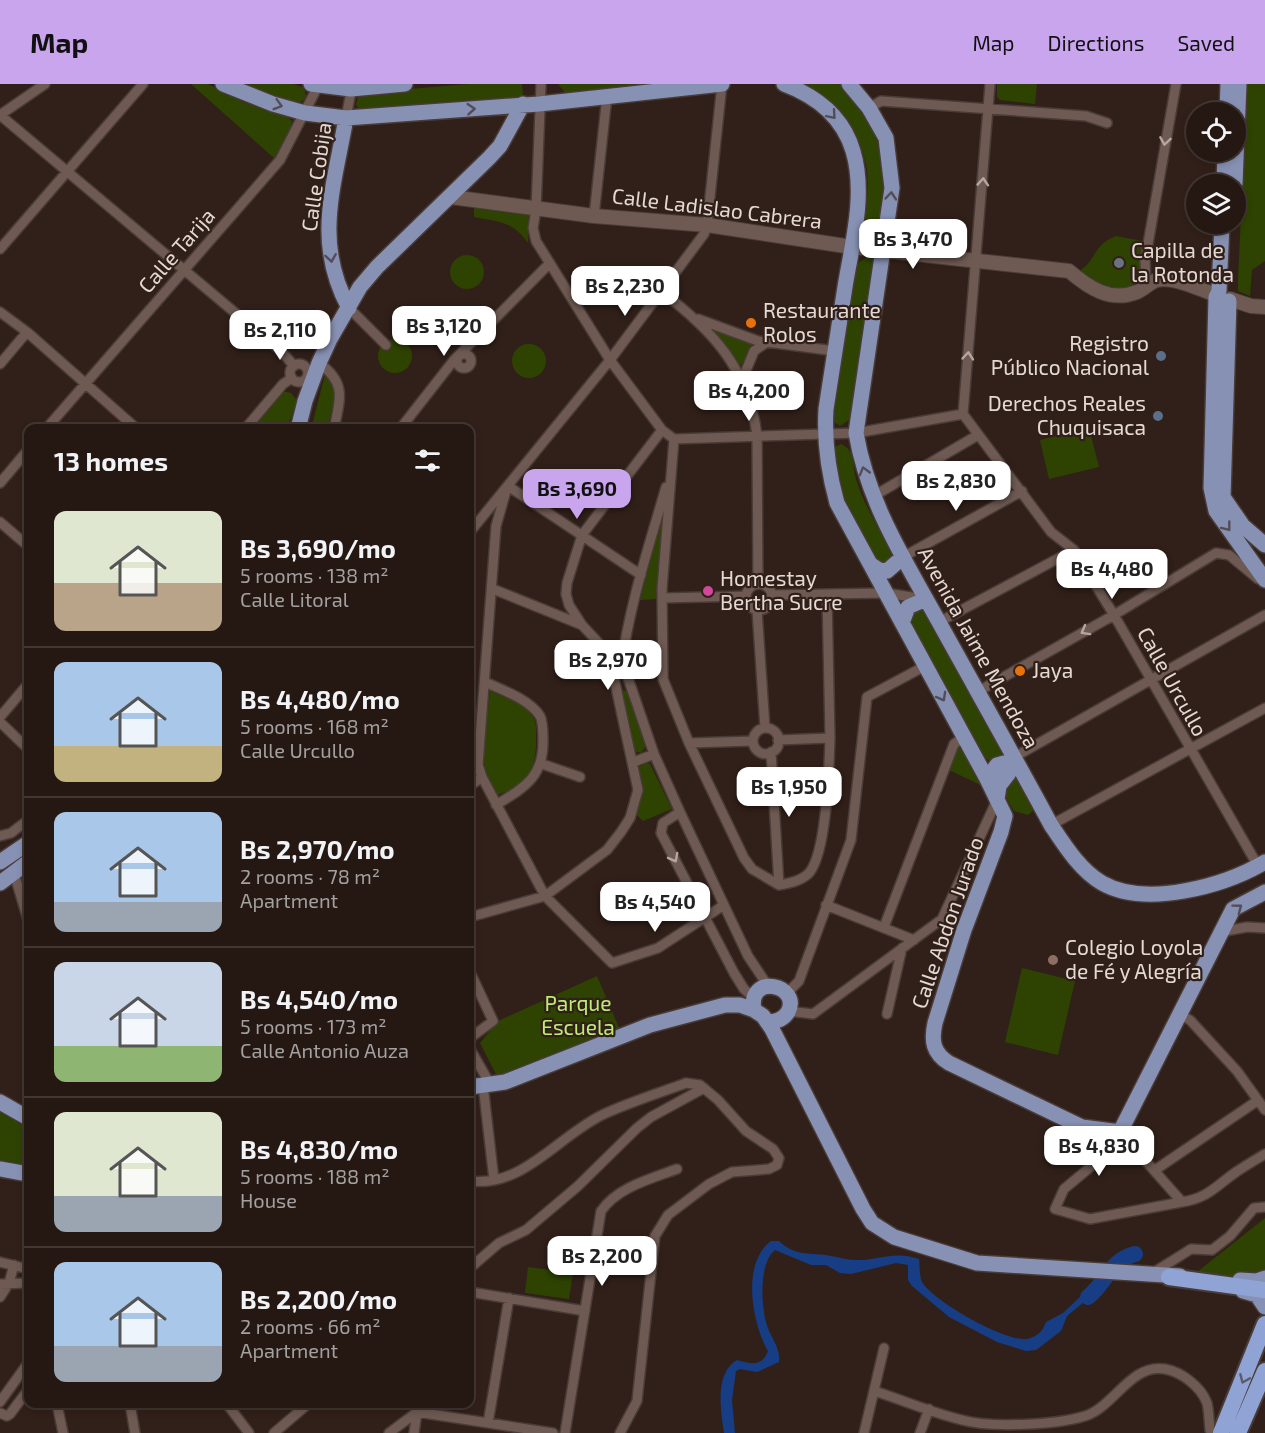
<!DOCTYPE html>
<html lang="en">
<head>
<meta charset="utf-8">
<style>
	:root { --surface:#251813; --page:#2d211c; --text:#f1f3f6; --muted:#a3a0a0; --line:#423733; --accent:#c9a5ee }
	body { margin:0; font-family:"Exo 2",sans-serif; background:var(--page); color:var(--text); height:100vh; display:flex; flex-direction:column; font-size:22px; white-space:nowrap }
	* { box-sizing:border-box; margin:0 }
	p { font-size:20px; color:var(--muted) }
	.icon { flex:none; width:33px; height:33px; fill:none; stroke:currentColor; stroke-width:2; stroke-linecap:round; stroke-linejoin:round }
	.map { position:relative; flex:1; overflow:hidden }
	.panel { position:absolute; left:24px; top:340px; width:450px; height:984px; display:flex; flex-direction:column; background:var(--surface); border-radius:12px; box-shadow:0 3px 9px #0003,0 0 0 2px var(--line) }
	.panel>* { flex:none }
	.controls { position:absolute; left:1186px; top:18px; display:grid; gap:12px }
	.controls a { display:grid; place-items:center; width:60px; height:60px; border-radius:50%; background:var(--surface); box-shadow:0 3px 9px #0003,0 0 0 2px var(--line); font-size:30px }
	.price { position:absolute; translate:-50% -51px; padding:0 14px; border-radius:12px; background:#fff; color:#222; font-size:20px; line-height:39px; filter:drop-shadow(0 2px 3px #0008) }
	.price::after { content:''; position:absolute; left:50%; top:36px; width:18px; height:14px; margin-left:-9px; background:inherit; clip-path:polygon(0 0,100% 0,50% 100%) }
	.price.selected { background:var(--accent); color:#111 }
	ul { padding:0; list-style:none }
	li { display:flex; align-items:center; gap:18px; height:150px; padding:0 30px }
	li+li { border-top:2px solid var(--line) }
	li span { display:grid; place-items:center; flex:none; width:168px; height:120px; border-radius:12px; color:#555 }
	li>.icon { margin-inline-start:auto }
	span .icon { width:72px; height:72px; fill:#fffc; stroke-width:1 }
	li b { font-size:26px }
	h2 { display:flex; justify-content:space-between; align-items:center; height:72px; padding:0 30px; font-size:26px }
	header { display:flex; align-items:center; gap:36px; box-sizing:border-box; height:84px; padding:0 30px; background:var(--accent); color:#111 }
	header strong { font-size:28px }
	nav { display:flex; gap:33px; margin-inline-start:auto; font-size:21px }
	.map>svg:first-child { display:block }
</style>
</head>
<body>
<header>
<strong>Map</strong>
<nav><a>Map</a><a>Directions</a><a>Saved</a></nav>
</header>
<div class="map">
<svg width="1265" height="1349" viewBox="0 0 1265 1349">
	<rect width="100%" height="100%" fill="#312019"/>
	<path fill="#2e4301" d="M191,0H208L243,18L287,33L292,37L291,45L275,75Z
		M239,0H294L304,4L306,12L304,16L296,20Z
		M468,0H522L523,10L520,14L361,28L356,21L358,13L363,9Z
		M558,0H662L566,10Z
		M801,0H839L860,22L879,54L887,92L878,151L867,152L864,147C866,128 869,106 867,86C862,49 834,17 801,0Z
		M997,0H1037L1035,20L1000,16L997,13Z
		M1247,0H1265V177L1252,186L1250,212L1238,207V196Z
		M477,120L529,131L528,159C513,137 499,138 474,133V122Z
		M1116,152L1142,157V192L1138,199L1129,205L1109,206L1078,188C1098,176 1091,162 1116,152Z
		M450 188a17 17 0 1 1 34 0a17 17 0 1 1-34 0Z
		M868,173L873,175L874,179L861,274L849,336L840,342L831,336V332L856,184L859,178Z
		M713,247L753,259L741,282Z
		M378 272a17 17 0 1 1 34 0a17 17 0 1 1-34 0Z
		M512 277a17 17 0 1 1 34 0a17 17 0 1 1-34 0Z
		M325,291C342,303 331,328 327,345H311Z
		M282,307L291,309L297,316L287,345H251Z
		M1089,344L1099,383L1049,395L1040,356Z
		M841,360C856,366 852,381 856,395C864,421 878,444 892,467L893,475L888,480H875C861,454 824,392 835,363Z
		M665,421L668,425L656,515L640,516Z
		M921,522L1002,667L1001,672L992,678L983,673L907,539V531Z
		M622,606L630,608L647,661L641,669L635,667L620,609Z
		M490,607C503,613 525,619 533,633C537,639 536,648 536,655C537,685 526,702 497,711C474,683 487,641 490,607Z
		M960,662L965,664L987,704L949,686L956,665Z
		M647,679L650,680L672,725L643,737L636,730C642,715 643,700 639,683Z
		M1010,694L1019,697L1035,725L1028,731L1014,727L1002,707Z
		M1022,884L1075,897L1058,971L1005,958Z
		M597,892L620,946L498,994L480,959L498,937Z
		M0,1022L28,1037V1085L0,1080Z
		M1265,1134V1190L1252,1194L1197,1188Z
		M528,1183L573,1189L569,1215L525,1209Z"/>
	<path fill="#173e85" d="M771,1157H779C795,1173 811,1168 831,1172C839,1173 846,1176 854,1176C877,1177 894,1166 919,1175C920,1181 919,1192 922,1198C933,1217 1005,1258 1027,1255C1037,1253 1043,1247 1046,1238L1063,1229L1097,1197L1107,1199L1067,1232L1061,1247L1036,1266L1026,1267L997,1258L949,1233L912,1202L908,1196V1181L896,1179L851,1190L840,1189L826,1181H811L775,1166C759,1179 761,1219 766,1238C769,1252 781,1263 779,1278L757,1288L740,1285L736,1287L732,1316L735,1349H724C721,1328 714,1289 737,1276C751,1280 762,1283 768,1267C752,1239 741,1179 771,1157Z"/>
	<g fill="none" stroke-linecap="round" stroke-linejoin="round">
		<path stroke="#173e85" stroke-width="16" d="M1088,1213C1107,1198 1110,1176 1135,1170"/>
		<g stroke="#493b37" stroke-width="12">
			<path id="minor" d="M541,0L536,126L533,144L536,157L610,276L662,346L674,355
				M990,0L963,330L1051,448L1074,466L1114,531L1258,782
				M869,24L881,17L1086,32L1107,39
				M0,31L283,269L294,282
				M0,31L45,0
				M346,34L352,2
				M594,132L607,12
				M0,165L143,0
				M1146,202L1145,177L1176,0
				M661,207C713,247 748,284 757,351L758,500
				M349,224L386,261
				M0,228L27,248L137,345
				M698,235L758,257L835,267
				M457 277a7 7 0 1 1 14 0a7 7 0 1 1-14 0Z
				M319,279C347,299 340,315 334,345
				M0,280L27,248
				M290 289a9 9 0 1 1 18 0a9 9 0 1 1-18 0Z
				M743,294L754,267L767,258
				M46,345L280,76L318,2
				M245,345L283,300L292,294
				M400,345L454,276L550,179
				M674,355L662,505L663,595L689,659L744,774L752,785L779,801C790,799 801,797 809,789C827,768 829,683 830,654
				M674,355L856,349L963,330
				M0,399L28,366
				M508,402L641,491
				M872,413L978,351
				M0,438L28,462
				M470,448L610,276L704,150L707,141L722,0
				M903,473L1022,407
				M746 513a13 13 0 1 1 26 0a13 13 0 1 1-26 0Z
				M493,505L582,541L609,570L616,585
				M771,511L886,509L924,515
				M662,514L746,512
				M757,526L765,644
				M939,538L1074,466
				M582,541L569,521L566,510L567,499L582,451L662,346
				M621,584C629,522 649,462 666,403
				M628,594L654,670L680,728L748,872L768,902
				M485,598C502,606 529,615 540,632C543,638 543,649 543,655C544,693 525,703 496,721
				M977,608L1114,531L1216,469L1229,471L1258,495
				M0,633L28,600
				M0,638L28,665
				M753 657a13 13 0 1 1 26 0a13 13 0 1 1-26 0Z
				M778,656L830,654L827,511
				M689,659L753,657
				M771,668L779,801
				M470,673L478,681
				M1011,675L1265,531
				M634,678L654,670
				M542,680L580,693
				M482,693L545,812L612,879L658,864L724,821
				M470,702L482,693L478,681L496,442L506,407
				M680,728L663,739L661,749L734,889L744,905L754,914
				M1051,741L1265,624
				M0,752L11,749L28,736
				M14,789L28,836
				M826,821L914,856
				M470,833L545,812L607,766L621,748L630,734L638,706L614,594
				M884,843L954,660L964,653
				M1220,848L1247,843L1265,844
				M470,888L493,937L470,954
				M786,910L799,897L851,756L867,613L925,582
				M788,927L813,930L942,835L997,716
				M887,930L902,864
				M1180,931L1190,936L1237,987L1265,1026
				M470,965L490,1000
				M483,1001L494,1096
				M1155,1086L1257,1017
				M470,1097C523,1104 559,1051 604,1030C630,1018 659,1009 686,999L700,1001L718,1016L746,1047L773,1065L779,1074L777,1081L769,1085L732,1088L709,1100L668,1131L655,1152L637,1317L620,1349
				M1182,1118L1120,1048L1106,1070L1064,1105L1055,1125L1090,1135L1182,1118C1208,1114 1216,1102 1236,1088C1245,1082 1255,1076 1265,1070
				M0,1178L28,1185
				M470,1184L499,1159L526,1146L578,1102L637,1044L651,1033L704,1004
				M1151,1190L1191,1165L1212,1166L1230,1152L1254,1124L1265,1123
				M0,1200L28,1199
				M470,1208L585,1227
				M0,1213L9,1199L14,1181
				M874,1307C903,1316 932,1329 962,1336C991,1344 1056,1341 1085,1332C1114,1323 1131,1279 1165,1285C1182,1288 1201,1303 1207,1319C1209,1327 1209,1338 1210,1346L1213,1349
				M0,1318L28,1279
				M57,1320L63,1349
				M130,1320L135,1349
				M227,1320L249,1349
				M418,1320L417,1328L553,1349
				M0,1329L7,1332L10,1330L28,1306
				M488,1339L509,1214
				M274,1349L308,1320
				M389,1349L417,1328L414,1349
				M565,1349L601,1127C618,1103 650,1095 677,1085
				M864,1349L884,1264
				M920,1349L929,1325"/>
		</g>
		<g stroke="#493b37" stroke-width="16">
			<path id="secondary" d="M451,113L594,132L707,141L852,163L1069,187C1088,203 1110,219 1137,208C1144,205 1150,198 1157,196C1175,192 1200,206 1217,211
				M1230,215L1251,222L1265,223"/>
		</g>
		<g stroke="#493b37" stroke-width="18">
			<path id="primary" d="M223,0L273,20L305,29L346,34L539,20L722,0
				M311,0L351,5L405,0
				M784,0C816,12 843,33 853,67C866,110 852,160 845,203C839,244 832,284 826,325C824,358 828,387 837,419L987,695L1005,732L1001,748L964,846L935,939C931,957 933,969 949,979L1082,1043L1120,1048L1233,825L1265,808
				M849,0L869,24L886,54L892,104L856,349C868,420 906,478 940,540C977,607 1015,674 1051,741C1065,762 1080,786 1102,799C1146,824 1224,802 1265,778
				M1227,28L1228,0
				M346,34C334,103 313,158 349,224
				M1224,100L1225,68
				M1235,100L1239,0
				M1222,140L1219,207L1216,213L1211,404L1216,427L1265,496
				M1229,217L1223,413L1243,442L1265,461
				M298,345L305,317L319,279L330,255L360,203L377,183L489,74L500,62L523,20
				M870,480L879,486L887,487L903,473
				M902,539L908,523L926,515
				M996,692L994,685L997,681L1004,679L1008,682L1009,689L999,702L997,716
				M0,778L28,759
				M0,799L28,778
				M754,926C747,888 802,901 788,928C783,936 776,938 767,938
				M470,1003L505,998L650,941L725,921H740L754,926L763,932L772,945L863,1125L872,1139L894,1153L977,1179L1180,1192
				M0,1018L28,1034
				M0,1085L28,1090
				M1240,1196L1256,1197L1265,1194
				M1243,1207L1257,1211L1265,1223"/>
		</g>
		<g stroke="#493b37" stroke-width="20">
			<path id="trunk" d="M1169,1193L1264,1206
				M1221,1349L1265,1240
				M1238,1349L1265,1287"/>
		</g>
		<use href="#minor" stroke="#6e5a52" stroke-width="9"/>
		<use href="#secondary" stroke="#6e5a52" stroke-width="14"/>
		<use href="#primary" stroke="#8791b4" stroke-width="15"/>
		<use href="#trunk" stroke="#8fa4d4" stroke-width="16"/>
	</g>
	<defs><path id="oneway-chevron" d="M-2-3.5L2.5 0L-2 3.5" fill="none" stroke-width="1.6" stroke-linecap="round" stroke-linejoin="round" transform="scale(1.5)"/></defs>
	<g stroke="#534d57">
		<use href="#oneway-chevron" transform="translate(278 21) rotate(16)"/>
		<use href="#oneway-chevron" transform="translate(471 25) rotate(-4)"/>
		<use href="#oneway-chevron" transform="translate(832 31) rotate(49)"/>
		<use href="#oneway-chevron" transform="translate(891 112) rotate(-85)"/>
		<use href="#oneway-chevron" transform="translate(331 174) rotate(81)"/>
		<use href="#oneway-chevron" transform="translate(864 387) rotate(-106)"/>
		<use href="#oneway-chevron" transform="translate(1227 443) rotate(52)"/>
		<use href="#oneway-chevron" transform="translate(942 613) rotate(61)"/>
		<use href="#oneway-chevron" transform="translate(1238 824) rotate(-37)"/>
	</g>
	<g stroke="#b5a6a0">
		<use href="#oneway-chevron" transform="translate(1165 57) rotate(99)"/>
		<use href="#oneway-chevron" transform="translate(983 98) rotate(-86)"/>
		<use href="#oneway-chevron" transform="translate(968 272) rotate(-85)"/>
		<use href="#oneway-chevron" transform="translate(1085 547) rotate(151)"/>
		<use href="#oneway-chevron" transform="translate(674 774) rotate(62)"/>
	</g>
	<use stroke="#5b5b6d" href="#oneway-chevron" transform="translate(1244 1295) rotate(113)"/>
	<circle fill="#6b7280" stroke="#312019" stroke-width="2" cx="1119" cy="179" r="6"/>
	<g fill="#e8710a" stroke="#312019" stroke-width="2">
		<circle cx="751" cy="239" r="6"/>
		<circle cx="1020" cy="587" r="6"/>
	</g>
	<g fill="#5c6f8a" stroke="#312019" stroke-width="2">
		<circle cx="1161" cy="272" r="6"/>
		<circle cx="1158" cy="332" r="6"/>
	</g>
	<circle fill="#d1479c" stroke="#312019" stroke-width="2" cx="708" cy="507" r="6"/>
	<circle fill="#8d6e63" stroke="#312019" stroke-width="2" cx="1053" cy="876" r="6"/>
	<g text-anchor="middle" stroke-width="4.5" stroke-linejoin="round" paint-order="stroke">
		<g font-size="21" fill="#e5d9d4" stroke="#312019">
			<text transform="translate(317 93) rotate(-82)" y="7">Calle Cobija</text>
			<text transform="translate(717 125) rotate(7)" y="7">Calle Ladislao Cabrera</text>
			<text transform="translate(177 167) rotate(-49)" y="7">Calle Tarija</text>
			<text transform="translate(978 564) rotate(61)" y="7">Avenida Jaime Mendoza</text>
			<text transform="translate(1172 598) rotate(61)" y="7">Calle Urcullo</text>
			<text transform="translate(948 839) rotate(-71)" y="7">Calle Abdon Jurado</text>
		</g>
		<g font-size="21" fill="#e5d9d4" stroke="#312019" text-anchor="start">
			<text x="1131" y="174">Capilla de<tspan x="1131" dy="24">la Rotonda</tspan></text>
			<text x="763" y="234">Restaurante<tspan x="763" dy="24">Rolos</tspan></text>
			<text x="1149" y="267" text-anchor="end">Registro<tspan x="1149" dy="24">Público Nacional</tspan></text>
			<text x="1146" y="327" text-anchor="end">Derechos Reales<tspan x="1146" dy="24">Chuquisaca</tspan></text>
			<text x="720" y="502">Homestay<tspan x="720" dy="24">Bertha Sucre</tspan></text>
			<text x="1032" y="594">Jaya</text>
			<text x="1065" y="871">Colegio Loyola<tspan x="1065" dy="24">de Fé y Alegría</tspan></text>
		</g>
		<g font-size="21" fill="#bdec76" stroke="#312019">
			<text x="578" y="927">Parque<tspan x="578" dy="24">Escuela</tspan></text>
		</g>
	</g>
</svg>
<div class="controls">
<a><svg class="icon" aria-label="locate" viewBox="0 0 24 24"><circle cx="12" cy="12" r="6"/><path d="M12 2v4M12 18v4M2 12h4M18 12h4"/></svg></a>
<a><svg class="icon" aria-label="layers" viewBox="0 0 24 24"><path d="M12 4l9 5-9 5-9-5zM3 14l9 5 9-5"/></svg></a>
</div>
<b class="price" style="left:913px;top:186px">Bs 3,470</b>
<b class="price" style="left:625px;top:233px">Bs 2,230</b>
<b class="price" style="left:444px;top:273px">Bs 3,120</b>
<b class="price" style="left:280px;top:277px">Bs 2,110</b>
<b class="price" style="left:749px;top:338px">Bs 4,200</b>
<b class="price" style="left:956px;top:428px">Bs 2,830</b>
<b class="price selected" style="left:577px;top:436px">Bs 3,690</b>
<b class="price" style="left:1112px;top:516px">Bs 4,480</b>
<b class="price" style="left:608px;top:607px">Bs 2,970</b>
<b class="price" style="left:789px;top:734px">Bs 1,950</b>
<b class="price" style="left:655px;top:849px">Bs 4,540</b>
<b class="price" style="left:1099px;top:1093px">Bs 4,830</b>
<b class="price" style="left:602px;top:1203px">Bs 2,200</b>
<section class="panel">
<h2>13 homes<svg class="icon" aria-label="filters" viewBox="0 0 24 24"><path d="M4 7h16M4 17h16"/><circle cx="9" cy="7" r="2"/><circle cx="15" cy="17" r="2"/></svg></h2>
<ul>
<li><span style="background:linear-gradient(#dfe7d0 60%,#b9a48a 0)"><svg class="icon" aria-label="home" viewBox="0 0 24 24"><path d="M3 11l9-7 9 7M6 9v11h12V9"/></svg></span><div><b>Bs 3,690/mo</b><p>5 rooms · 138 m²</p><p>Calle Litoral</p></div></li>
<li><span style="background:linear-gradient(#a9c7e8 70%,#c2b280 0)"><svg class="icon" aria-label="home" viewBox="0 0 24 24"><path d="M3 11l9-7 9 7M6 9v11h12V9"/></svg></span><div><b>Bs 4,480/mo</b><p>5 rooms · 168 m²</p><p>Calle Urcullo</p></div></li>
<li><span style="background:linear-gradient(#a9c7e8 75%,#9aa5b1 0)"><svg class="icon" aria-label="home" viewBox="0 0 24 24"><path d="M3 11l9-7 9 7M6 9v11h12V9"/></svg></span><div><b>Bs 2,970/mo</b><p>2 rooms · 78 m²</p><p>Apartment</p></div></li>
<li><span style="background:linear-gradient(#c9d6e8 70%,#8fb573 0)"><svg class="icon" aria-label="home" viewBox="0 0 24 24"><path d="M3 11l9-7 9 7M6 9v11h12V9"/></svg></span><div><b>Bs 4,540/mo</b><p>5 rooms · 173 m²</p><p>Calle Antonio Auza</p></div></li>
<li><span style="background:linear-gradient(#dfe7d0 70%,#9aa5b1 0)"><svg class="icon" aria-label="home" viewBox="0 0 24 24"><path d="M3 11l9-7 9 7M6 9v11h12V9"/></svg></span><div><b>Bs 4,830/mo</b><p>5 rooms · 188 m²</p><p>House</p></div></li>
<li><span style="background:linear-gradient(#a9c7e8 70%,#9aa5b1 0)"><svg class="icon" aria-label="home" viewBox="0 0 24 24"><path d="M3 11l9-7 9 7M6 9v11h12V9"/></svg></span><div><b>Bs 2,200/mo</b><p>2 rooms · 66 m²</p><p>Apartment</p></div></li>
</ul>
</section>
</div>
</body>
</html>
